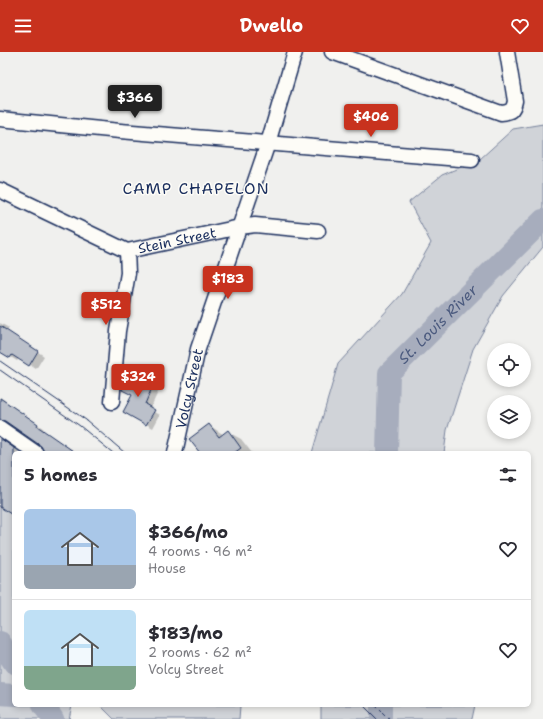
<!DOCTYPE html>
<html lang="en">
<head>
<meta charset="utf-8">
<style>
	:root { --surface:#fff; --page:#f2f2f3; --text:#2b2b33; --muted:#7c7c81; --line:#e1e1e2; --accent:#c8321e }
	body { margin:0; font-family:"Shantell Sans",sans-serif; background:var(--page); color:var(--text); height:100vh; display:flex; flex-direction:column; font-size:15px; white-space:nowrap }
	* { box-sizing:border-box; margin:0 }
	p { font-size:13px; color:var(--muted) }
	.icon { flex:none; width:22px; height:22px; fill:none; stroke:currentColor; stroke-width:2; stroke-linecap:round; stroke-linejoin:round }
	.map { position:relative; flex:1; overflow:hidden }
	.panel { position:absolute; left:12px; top:399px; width:519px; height:256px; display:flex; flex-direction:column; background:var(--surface); border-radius:6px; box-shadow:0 2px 6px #0003 }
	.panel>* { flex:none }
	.buttons { position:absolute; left:487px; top:291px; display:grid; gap:8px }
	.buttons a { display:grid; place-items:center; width:44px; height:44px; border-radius:50%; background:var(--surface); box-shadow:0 2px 6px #0003; font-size:20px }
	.price { position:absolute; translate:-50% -34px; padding:0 9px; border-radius:4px; background:var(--accent); color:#fff; font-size:13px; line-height:26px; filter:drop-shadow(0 1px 2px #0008) }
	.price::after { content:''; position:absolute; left:50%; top:24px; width:12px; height:9px; margin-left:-6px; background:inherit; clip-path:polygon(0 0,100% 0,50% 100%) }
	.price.selected { background:#222; color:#fff }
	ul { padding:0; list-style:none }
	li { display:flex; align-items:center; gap:12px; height:100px; padding:0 12px }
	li+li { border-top:1px solid var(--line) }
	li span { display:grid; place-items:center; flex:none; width:112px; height:80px; border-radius:6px; color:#555 }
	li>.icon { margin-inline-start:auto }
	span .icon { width:48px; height:48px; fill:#fffc; stroke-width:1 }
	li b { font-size:17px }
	h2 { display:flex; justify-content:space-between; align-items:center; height:48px; padding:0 12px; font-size:17px }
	header { display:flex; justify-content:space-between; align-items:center; height:52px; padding:0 12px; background:var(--accent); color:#fff; font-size:18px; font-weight:700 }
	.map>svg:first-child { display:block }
</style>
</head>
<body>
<header><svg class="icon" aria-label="menu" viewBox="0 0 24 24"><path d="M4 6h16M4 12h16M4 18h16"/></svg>Dwello<svg class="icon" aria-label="heart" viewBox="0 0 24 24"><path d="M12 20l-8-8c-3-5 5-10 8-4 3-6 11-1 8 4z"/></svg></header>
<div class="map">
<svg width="543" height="667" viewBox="0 0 543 667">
	<rect width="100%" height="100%" fill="#f0f0ee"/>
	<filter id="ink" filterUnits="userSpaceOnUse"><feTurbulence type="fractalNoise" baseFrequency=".025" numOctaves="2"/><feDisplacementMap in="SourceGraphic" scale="8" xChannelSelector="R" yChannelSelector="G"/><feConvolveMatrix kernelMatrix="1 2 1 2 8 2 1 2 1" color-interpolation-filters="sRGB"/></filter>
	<g filter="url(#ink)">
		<path fill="#d0d3d8" stroke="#76819b" d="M543,72V195L503,244L473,297L447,378L444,401H312L338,312L402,242L431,191L409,150L442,123L480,107L513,77Z
			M14,446V653H72L69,667H0V447Z
			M100,653H239L240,654L239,667H114Z
			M321,653H475L472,667H321Z"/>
		<path fill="#0003" d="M0,271L9,276L7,279L44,304L36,317L19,306L17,309L1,299L0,295Z
			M130,321L160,336L150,357L160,363L153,376L124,359L133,343Z
			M0,345L44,377L43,379L76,401H45L42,393L9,371L4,372L0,375Z
			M209,373L224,383L228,380L241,387L252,401H201Z
			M0,386L21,401H14V463L0,454Z"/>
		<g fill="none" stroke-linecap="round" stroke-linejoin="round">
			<g stroke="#a7adbd" stroke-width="22">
				<path id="s1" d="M387,401L389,321L543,168"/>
				<path d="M0,590L14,611"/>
				<path d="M0,642L14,643"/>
				<path d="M43,653L53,667"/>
				<path d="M381,667V653"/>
			</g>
		</g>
		<path fill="#bbc0ca" stroke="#1b2f5e" d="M0,274L38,299L29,314L12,303L10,306L0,300Z
			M129,320L154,331L145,352L155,358L146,373L123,360L132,343L122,338Z
			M0,346L38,372L37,374L76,401H44L41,394L5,369L0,368Z
			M209,372L219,385L228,378L241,396L234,401H200L189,387Z
			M0,386L14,396V464L0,455Z"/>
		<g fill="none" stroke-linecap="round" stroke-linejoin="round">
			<g stroke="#1b2f5e" stroke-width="17">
				<g id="minor">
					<path d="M332,0L501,61C510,60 513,59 515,49L507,0"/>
					<path d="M0,67L120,79L472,108"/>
					<path id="s2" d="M0,138L127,199L240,175L255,173L318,179"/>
					<path d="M112,350L118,279L128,221L127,199"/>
					<path d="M0,376L36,401"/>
					<path id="s3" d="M175,401L198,297L268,91L295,0"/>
				</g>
			</g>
			<use href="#minor" stroke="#fdfcf7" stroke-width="14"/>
			<path stroke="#1b2f5e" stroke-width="1" d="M0,309L86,368L125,401
				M0,318L80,374L113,401
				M363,653L377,667
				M375,653L389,667"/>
		</g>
	</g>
	<g text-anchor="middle" stroke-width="3" stroke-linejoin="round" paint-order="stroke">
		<g font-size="14" fill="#1b2f5e" stroke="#fdfcf7">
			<text dy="5" stroke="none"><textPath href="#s2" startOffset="192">Stein Street</textPath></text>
			<text dy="5" stroke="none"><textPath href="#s3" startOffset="66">Volcy Street</textPath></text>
		</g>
		<g font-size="15" font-style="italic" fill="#4c5b7f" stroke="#fdfcf7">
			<text dy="5" stroke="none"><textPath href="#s1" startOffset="149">St. Louis River</textPath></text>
		</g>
		<g font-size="16" letter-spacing="1" fill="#1b2f5e" stroke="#fdfcf7">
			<text x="196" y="142">CAMP CHAPELON</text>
		</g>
	</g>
</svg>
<div class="buttons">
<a><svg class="icon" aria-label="locate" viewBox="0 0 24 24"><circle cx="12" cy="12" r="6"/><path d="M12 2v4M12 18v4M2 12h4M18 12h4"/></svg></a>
<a><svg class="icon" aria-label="layers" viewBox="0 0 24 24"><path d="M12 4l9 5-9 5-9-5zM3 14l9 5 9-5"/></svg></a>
</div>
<b class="price selected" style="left:135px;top:67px">$366</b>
<b class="price" style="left:371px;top:86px">$406</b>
<b class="price" style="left:228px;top:248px">$183</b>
<b class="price" style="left:106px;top:274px">$512</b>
<b class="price" style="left:138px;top:346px">$324</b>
<section class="panel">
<h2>5 homes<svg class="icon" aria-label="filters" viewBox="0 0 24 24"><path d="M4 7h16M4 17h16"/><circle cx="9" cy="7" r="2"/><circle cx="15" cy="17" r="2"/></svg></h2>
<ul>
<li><span style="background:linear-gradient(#a9c7e8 70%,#9aa5b1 0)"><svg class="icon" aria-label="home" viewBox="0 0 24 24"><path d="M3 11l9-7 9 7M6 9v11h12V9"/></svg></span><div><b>$366/mo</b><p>4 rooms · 96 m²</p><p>House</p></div><svg class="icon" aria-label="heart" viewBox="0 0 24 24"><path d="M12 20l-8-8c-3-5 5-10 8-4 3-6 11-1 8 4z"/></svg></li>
<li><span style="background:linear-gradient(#bfe0f5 70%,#7fa58c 0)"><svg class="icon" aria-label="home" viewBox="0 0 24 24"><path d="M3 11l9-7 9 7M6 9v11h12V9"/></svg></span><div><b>$183/mo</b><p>2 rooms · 62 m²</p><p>Volcy Street</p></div><svg class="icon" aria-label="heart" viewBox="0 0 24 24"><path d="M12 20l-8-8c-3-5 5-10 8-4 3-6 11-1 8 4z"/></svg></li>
</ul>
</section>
</div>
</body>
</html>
